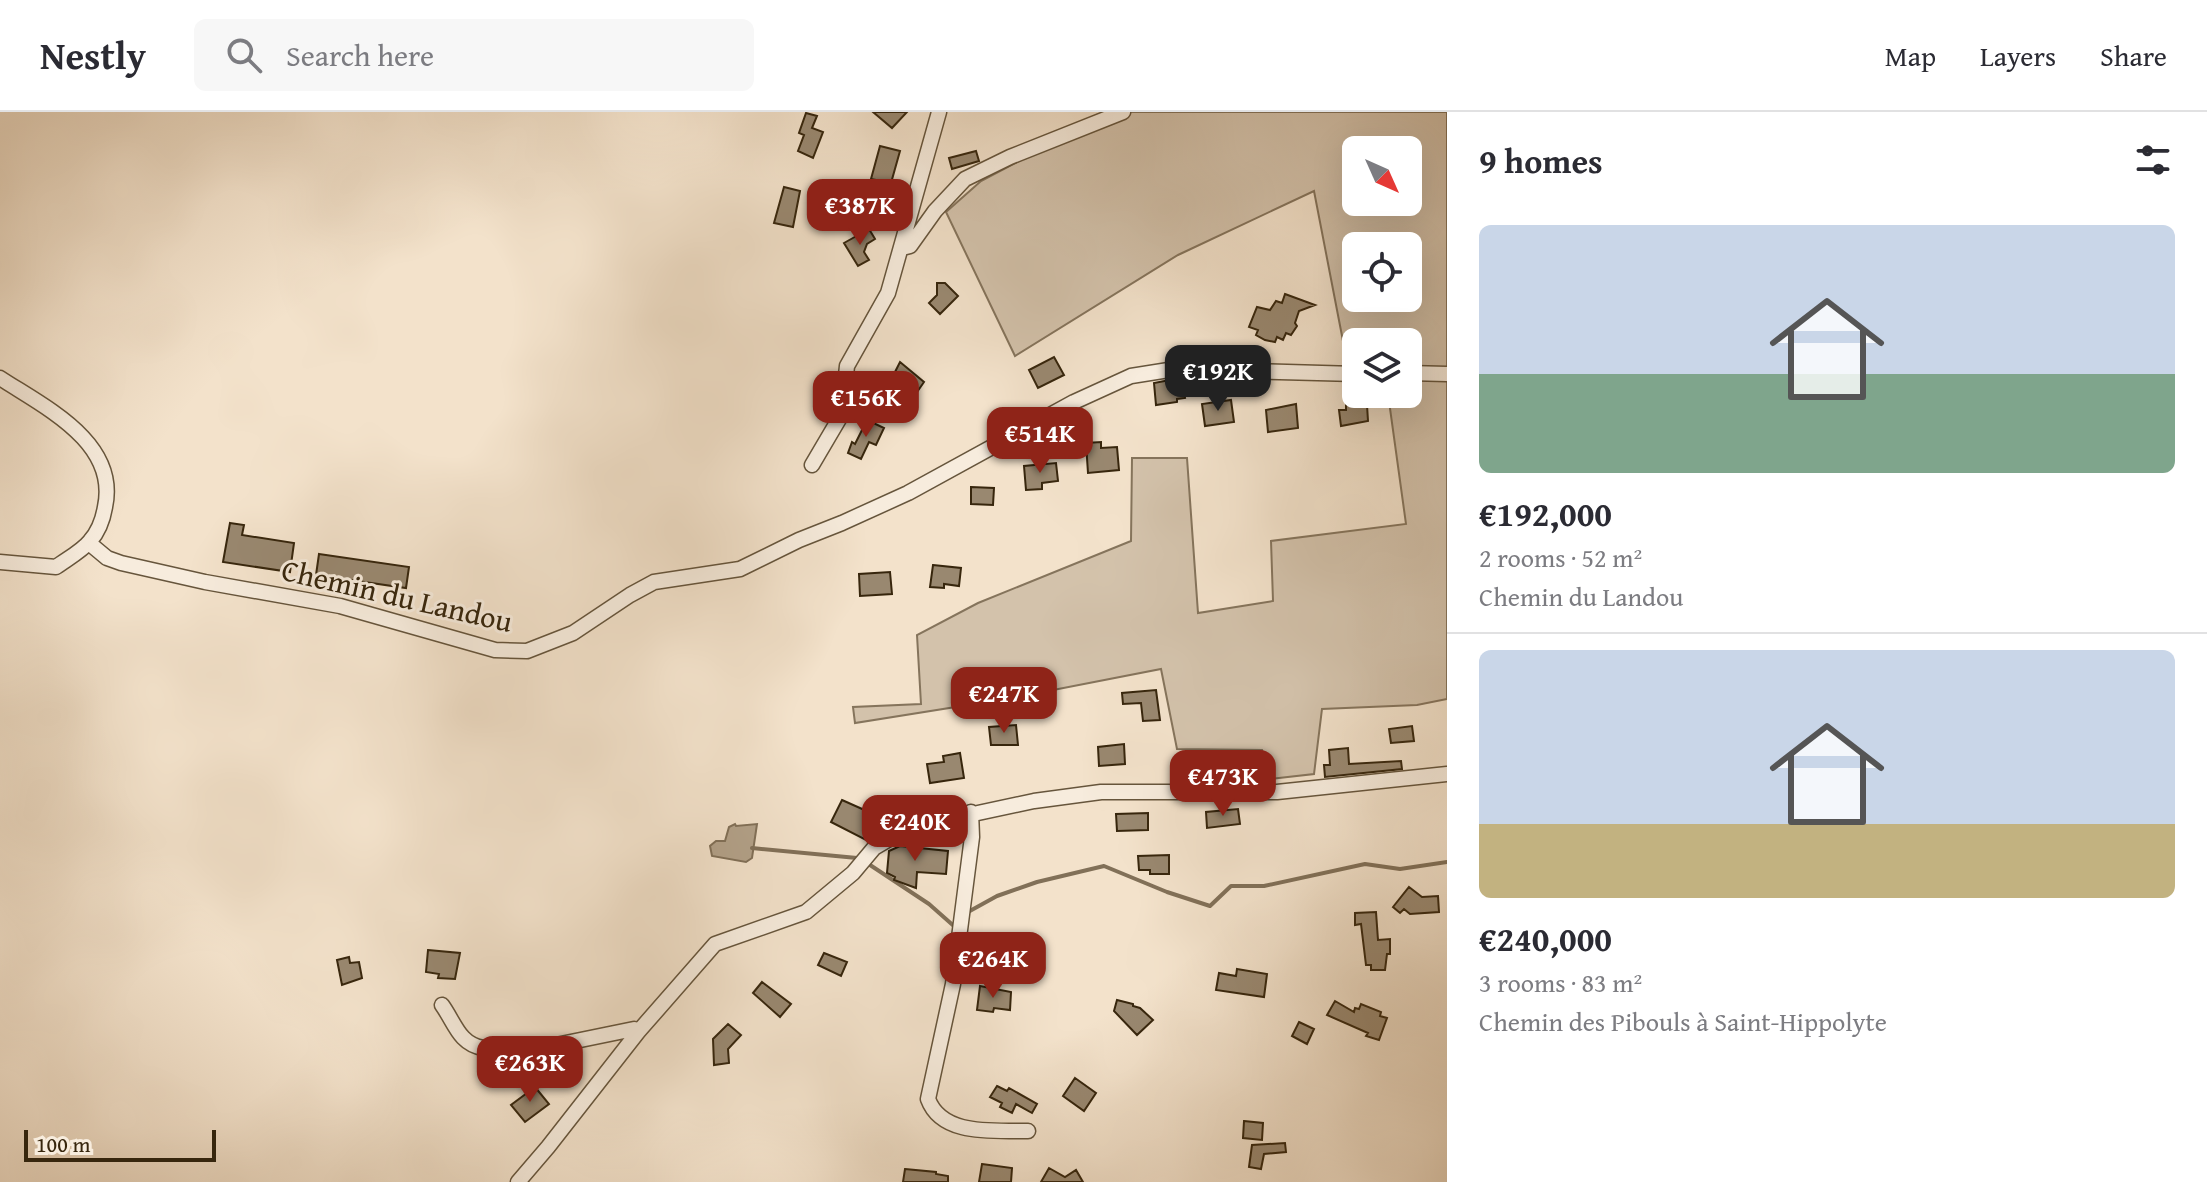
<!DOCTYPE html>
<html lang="en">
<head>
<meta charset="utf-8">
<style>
	:root { --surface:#fff; --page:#f7f7f7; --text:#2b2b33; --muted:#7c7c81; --line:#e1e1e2; --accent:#8f2418 }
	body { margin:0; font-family:"Gentium Book Plus",serif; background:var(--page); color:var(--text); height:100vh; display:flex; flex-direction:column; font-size:30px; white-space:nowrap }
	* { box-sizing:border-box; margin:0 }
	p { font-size:26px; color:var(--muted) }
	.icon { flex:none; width:44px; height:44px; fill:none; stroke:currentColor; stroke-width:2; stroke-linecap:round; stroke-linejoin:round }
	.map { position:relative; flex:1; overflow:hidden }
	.drawer { display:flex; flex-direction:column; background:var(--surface); width:760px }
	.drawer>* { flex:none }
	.needle { width:52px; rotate:135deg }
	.controls { position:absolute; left:1342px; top:24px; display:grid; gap:16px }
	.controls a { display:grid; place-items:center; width:80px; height:80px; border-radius:12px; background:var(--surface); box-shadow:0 8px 32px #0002; font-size:40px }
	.scale { position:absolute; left:24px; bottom:20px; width:192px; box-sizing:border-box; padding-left:8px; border:4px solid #37260d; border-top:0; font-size:22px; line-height:28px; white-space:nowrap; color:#37260d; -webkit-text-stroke:6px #f7ecdd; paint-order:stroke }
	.price { position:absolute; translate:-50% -68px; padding:0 18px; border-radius:16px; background:var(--accent); color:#fff; font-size:26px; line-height:52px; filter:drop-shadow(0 2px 4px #0008) }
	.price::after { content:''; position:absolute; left:50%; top:48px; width:24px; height:18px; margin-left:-12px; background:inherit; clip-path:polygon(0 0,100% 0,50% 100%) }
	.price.selected { background:#222; color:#fff }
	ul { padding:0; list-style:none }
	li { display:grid; align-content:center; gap:16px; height:424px; padding:0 32px }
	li+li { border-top:2px solid var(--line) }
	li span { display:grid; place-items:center; height:248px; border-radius:12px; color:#555 }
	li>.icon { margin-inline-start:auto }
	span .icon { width:144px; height:144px; fill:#fffc; stroke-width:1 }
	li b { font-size:34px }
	h2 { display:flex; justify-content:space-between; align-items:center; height:96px; padding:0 32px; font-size:34px }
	header { display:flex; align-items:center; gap:48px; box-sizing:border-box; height:112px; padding:0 40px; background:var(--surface); border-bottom:2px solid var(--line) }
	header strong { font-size:38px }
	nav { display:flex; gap:44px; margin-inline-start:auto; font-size:28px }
	.search { width:560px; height:72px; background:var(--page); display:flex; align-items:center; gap:20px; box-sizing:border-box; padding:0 28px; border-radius:12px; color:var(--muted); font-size:30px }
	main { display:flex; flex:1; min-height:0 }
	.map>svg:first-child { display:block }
</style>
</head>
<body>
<header>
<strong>Nestly</strong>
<div class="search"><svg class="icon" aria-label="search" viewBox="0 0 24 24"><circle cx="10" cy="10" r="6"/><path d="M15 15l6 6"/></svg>Search here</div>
<nav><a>Map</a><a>Layers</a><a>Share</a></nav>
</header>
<main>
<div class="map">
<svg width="1447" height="1070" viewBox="0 0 1447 1070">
	<rect width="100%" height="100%" fill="#f3e2cb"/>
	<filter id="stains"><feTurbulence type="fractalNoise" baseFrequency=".0025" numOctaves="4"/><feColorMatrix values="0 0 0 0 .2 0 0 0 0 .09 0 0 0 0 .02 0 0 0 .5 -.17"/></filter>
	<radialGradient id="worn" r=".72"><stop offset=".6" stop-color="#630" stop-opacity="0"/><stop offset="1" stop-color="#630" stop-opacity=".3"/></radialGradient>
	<path fill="#d3c2ab" stroke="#85745c" stroke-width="2" fill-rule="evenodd" d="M1113,0H1447V587L1417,593L1322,597L1314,662L1269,667L1262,638L1177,637L1161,557L1012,586L855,611L853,595L921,592L917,523L978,491L1131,429L1132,346H1187L1198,501L1273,489L1271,429L1406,412L1388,282H1408V230H1356V236L1343,229L1314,79L1178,143L1015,244L946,100L981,69ZM1356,38H1408V90H1356ZM1356,134H1408V186H1356Z"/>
	<path fill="#b3a28a" stroke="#817058" stroke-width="2" d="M735,712L736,714L757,712L752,746L746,750L712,744L710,734L716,729H725L729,715Z"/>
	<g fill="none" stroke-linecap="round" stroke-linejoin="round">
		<path stroke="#817058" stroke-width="4" d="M752,736L857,746
			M867,751L929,792L955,815
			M968,800L997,784L1037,770L1104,754L1167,780L1210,794L1231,774H1264L1365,752L1400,757L1447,750"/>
	</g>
	<path fill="#998870" stroke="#37260d" stroke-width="2" d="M873,0H907L892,16Z
		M806,1L817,4L812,16L823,20L813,46L798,39L804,23L799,21Z
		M880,34L900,39L891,71L871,67Z
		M976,39L979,49L952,57L949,46Z
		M784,75L800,79L793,115L774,111Z
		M869,117L875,127L867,132L864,140L869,148L858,154L844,131Z
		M937,171H945L958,184L940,202L929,191L937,183Z
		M1285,182L1315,193L1299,199L1295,211L1297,214L1291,223L1286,221L1283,228L1277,225L1275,230L1265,228L1256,223L1258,218L1249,215L1257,195L1270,198L1276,189L1282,191Z
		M1054,245L1064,263L1038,276L1029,258Z
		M900,250L924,270L915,283L891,268Z
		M1175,267V274H1183L1185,286L1177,287V290L1156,293L1154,271Z
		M1231,288L1234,310L1205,314L1202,292Z
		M1357,291L1358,293H1367L1368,309L1341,314L1339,298H1346V292Z
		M1296,292L1298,316L1268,320L1266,298Z
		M867,308L884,316L876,333L869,330L861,347L848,341L852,330L855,332Z
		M1101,330V336L1117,335L1119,358L1088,361L1086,331Z
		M1056,351L1058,369L1042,371V377L1026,378L1024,354Z
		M971,375L994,376L993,393L971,392Z
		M230,411L244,413L242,423L294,431L290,460L223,450Z
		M319,442L409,455L406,476L316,463Z
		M933,453L961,456L959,474L944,472V476L930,475Z
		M890,460L892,482L860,484L859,462Z
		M1156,578L1160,608L1143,609L1141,591L1123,592L1122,581Z
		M1016,613L1018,633H991L989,615Z
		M1412,614L1414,629L1391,631L1389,617Z
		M1124,632L1125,652L1099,654L1098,635Z
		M1348,636L1349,652L1401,649L1402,657L1325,665L1324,653H1330L1329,638Z
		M960,641L964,666L930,671L927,652L944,650L943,644Z
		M842,688L878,704L866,728L831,710Z
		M1238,697L1240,712L1207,716L1206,700Z
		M1148,701V718L1117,719L1116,702Z
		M900,734L948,739L946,762L917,760L916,776L894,768L895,765L887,761L889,739Z
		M1169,743V762H1150V758H1139L1138,744Z
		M1409,775L1422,785L1438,784L1439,800L1410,802L1404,797L1400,801L1393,795Z
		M1376,800L1378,828L1390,827V842H1387L1385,858H1371V853H1366L1361,812L1355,813V801Z
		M428,838L460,841L455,867L438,866L439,862L426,860Z
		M824,841L847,850L841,864L818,853Z
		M349,845L350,851L359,850L362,866L342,873L337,848Z
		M1237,857L1267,862L1264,885L1216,878L1219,861L1236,864Z
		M762,870L791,892L780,905L753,881Z
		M980,874L1011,880L1010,898L994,896L993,900L977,898Z
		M1117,888L1133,892V894L1140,896L1153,908L1137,923L1114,899Z
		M1335,889L1354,900L1355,896L1359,897L1361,892L1381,900L1380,904L1387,906L1379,928L1366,924L1368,921L1327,903Z
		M1299,910L1314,917L1307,932L1292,924Z
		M728,912L741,923L728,937L729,951L714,953L713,927Z
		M1075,966L1096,981L1084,999L1063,984Z
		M997,974L1007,979L1009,976L1037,992L1032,1001L1016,992L1012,1001L1000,995L1002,991L990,985Z
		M535,975L549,992L525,1010L511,993Z
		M1244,1009L1263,1011L1262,1028L1243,1026Z
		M1285,1031L1286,1040L1264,1042L1261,1057L1249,1055L1252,1033Z
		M982,1052L1012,1056L1011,1070H979Z
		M1049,1056L1065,1065L1076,1058L1083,1070H1041Z
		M905,1057L936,1060V1062L948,1064V1070H903Z"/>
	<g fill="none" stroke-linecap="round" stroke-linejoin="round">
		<g stroke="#66553c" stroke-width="17">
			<path id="minor" d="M902,136L910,134L935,99L965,67L1010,45L1123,0
				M1408,261L1447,262
				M0,266C44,295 119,330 105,395C103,407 98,420 90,429C82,439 67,447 56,455L0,450
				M812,353L842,302L847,254L888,181L939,0
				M89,431L107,446L121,451L205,470L340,494L495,538L527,539L573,521L630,483L654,470L740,457L799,428L842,411L908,381L1074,290L1131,264L1175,257L1356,262
				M971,700L972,725L953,872L928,987C942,1025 995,1018 1028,1019
				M442,893C455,911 459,932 483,936L556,933L634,917L638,920
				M518,1070L548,1035L638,920L715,832L806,800L853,761L874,736L908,716L1034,689L1101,680H1277L1447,662"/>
		</g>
		<use href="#minor" stroke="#f7ecdd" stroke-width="14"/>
	</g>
	<g text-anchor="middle" stroke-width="6" stroke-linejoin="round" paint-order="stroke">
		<g font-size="30" fill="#37260d" stroke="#f7ecdd">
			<text transform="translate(397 484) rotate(13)" y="10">Chemin du Landou</text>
		</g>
	</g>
	<rect width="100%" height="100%" filter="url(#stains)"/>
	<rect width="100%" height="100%" fill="url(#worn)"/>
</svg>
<div class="controls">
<a><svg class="needle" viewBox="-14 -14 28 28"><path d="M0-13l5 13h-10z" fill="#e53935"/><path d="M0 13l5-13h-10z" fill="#7c7c81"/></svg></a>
<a><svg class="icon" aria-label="locate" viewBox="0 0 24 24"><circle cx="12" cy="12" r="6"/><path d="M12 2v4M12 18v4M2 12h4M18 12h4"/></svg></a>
<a><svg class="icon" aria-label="layers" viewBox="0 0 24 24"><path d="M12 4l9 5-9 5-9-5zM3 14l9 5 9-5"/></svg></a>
</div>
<div class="scale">100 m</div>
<b class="price" style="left:860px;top:135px">€387K</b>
<b class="price selected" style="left:1218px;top:301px">€192K</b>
<b class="price" style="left:866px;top:327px">€156K</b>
<b class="price" style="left:1040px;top:363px">€514K</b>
<b class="price" style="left:1004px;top:623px">€247K</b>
<b class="price" style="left:1223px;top:706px">€473K</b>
<b class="price" style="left:915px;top:751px">€240K</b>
<b class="price" style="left:993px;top:888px">€264K</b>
<b class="price" style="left:530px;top:992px">€263K</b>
</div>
<section class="drawer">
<h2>9 homes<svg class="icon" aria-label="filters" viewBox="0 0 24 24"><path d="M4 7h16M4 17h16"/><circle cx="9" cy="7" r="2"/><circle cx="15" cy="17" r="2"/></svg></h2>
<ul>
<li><span style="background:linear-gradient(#c9d6e8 60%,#7fa58c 0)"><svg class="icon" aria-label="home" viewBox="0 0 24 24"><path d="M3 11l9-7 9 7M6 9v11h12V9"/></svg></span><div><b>€192,000</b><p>2 rooms · 52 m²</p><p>Chemin du Landou</p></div></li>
<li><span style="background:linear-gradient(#c9d6e8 70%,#c2b280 0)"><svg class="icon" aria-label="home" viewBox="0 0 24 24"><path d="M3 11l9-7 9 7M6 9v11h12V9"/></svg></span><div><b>€240,000</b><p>3 rooms · 83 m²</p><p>Chemin des Pibouls à Saint-Hippolyte</p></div></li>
</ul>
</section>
</main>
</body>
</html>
